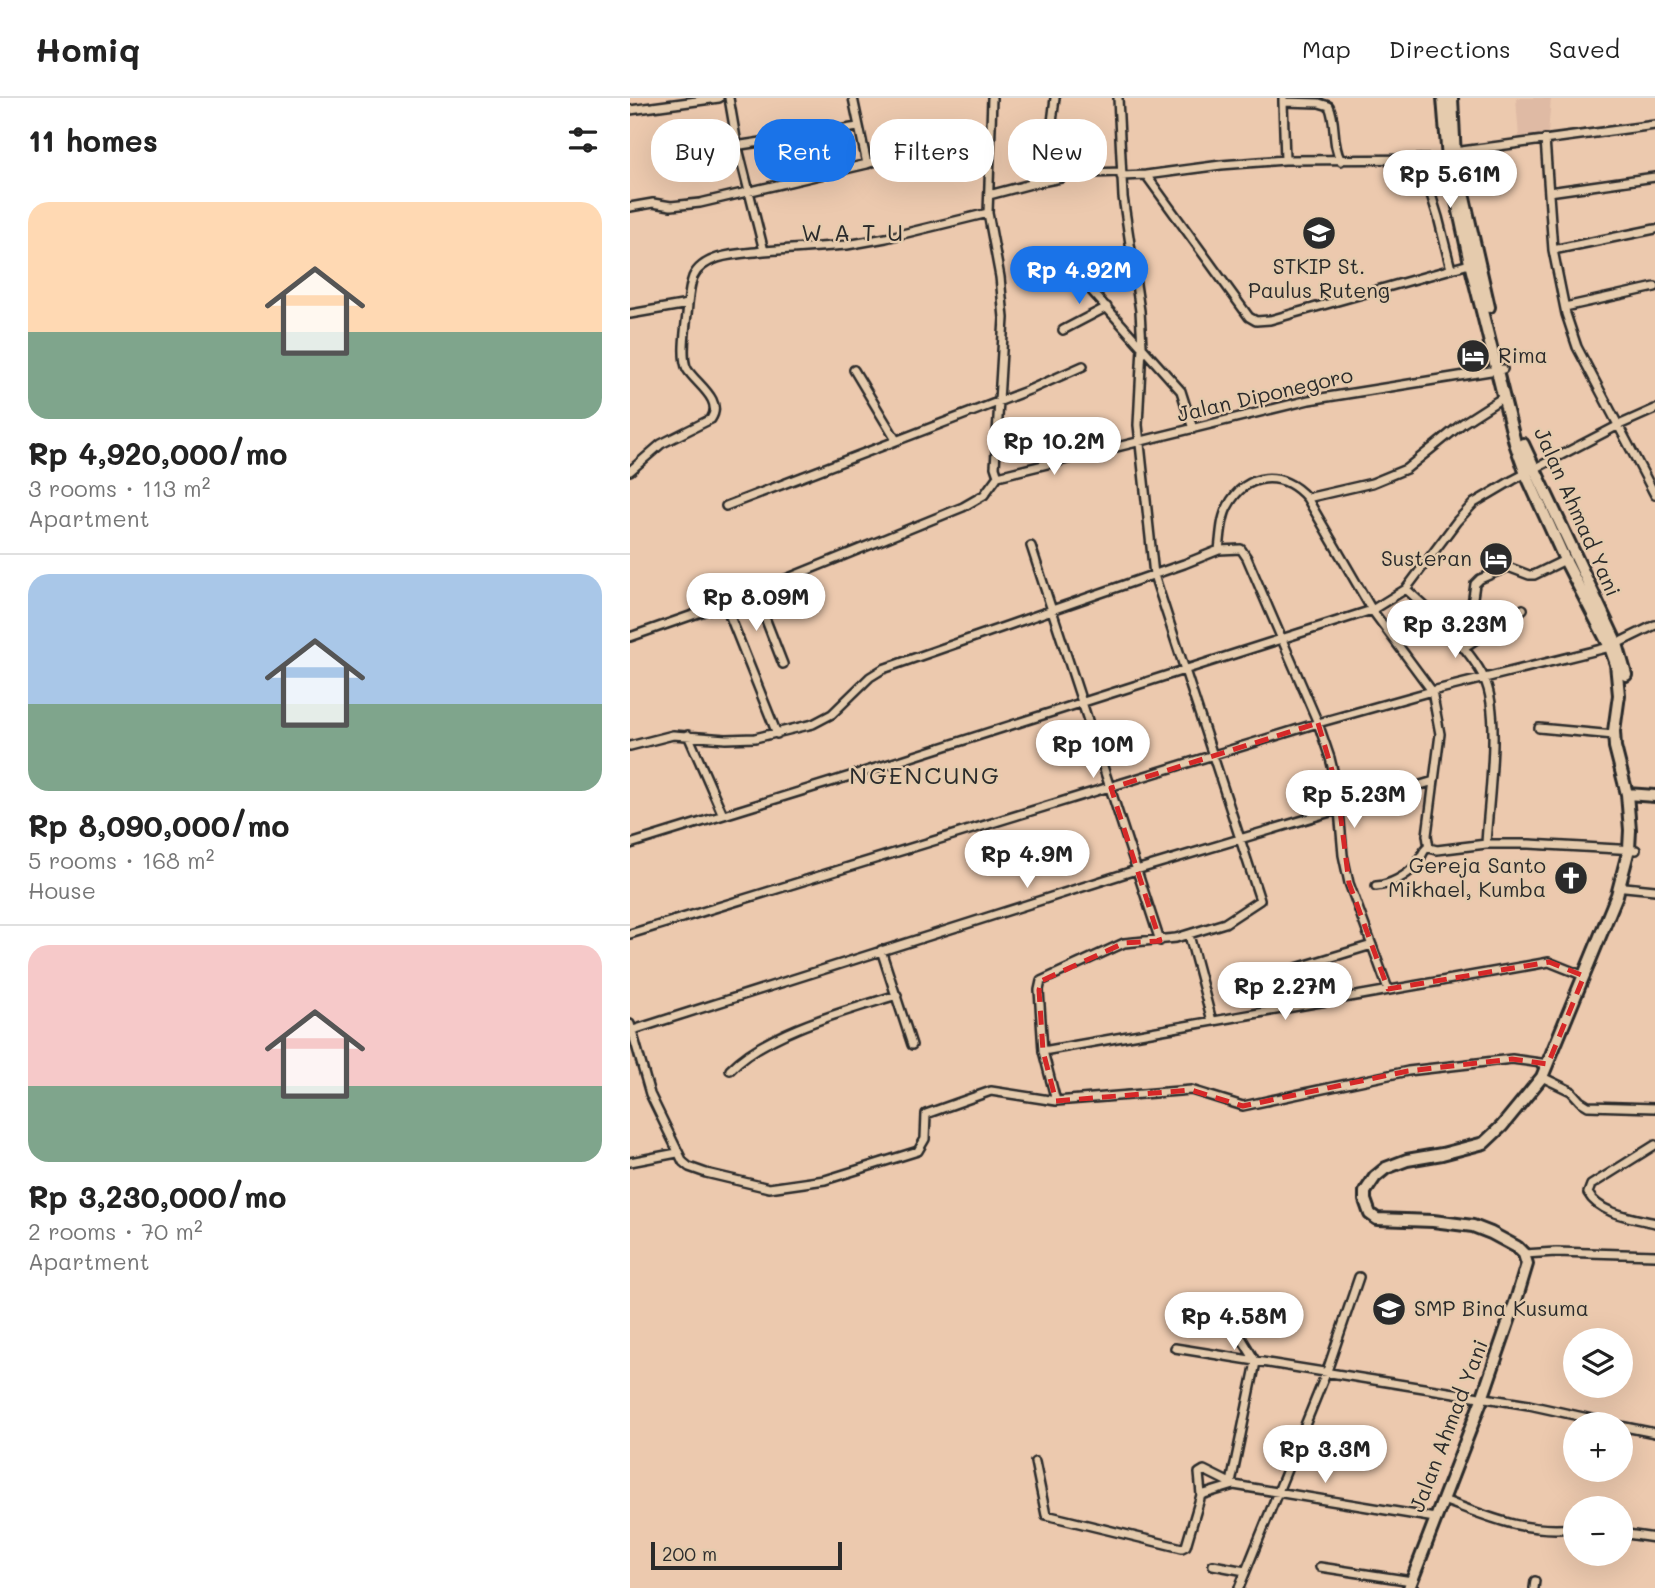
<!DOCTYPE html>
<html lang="en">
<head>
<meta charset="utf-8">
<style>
	:root { --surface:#fff; --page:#f6f6f6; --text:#222; --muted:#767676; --line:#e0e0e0; --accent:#1a73e8 }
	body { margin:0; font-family:Mali,sans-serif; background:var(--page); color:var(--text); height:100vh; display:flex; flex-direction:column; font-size:26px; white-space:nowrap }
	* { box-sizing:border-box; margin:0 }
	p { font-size:23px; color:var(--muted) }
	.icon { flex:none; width:38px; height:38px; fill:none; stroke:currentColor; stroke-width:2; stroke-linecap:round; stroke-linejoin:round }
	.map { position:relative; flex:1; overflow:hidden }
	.panel { display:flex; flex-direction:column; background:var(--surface); width:630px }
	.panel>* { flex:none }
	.banner { position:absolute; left:21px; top:21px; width:665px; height:63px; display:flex; gap:14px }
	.controls { position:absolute; left:933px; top:1230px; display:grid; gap:14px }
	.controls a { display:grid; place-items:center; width:70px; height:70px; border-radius:50%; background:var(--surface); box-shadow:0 7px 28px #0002; font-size:35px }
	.scale { position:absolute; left:21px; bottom:18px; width:191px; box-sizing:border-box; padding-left:7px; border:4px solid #2b2b2b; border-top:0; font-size:19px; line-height:24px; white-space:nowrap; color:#2b2b2b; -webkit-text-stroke:5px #e5cbad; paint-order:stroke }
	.price { position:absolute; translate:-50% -60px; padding:0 16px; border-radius:24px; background:#fff; color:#222; font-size:23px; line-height:46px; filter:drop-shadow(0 2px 4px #0008) }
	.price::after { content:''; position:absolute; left:50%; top:42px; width:21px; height:16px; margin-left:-10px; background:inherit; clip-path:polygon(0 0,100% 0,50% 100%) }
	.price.active { background:var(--accent); color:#fff }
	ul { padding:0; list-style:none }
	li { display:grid; align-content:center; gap:14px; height:371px; padding:0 28px }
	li+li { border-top:2px solid var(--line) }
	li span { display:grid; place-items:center; height:217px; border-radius:21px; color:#555 }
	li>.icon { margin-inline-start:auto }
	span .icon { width:126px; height:126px; fill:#fffc; stroke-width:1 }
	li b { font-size:30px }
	h2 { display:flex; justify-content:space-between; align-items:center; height:84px; padding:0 28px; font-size:30px }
	.tag { padding:0 24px; border-radius:28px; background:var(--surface); box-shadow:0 7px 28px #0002; font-size:24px; line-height:63px }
	.tag.active { background:var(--accent); color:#fff }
	header { display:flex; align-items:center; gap:42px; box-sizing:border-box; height:98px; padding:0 35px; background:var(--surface); border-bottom:2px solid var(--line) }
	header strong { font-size:33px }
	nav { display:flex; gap:38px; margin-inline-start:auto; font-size:24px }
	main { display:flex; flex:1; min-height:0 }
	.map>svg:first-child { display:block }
</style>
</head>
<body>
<header>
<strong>Homiq</strong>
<nav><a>Map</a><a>Directions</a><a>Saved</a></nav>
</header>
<main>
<section class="panel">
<h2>11 homes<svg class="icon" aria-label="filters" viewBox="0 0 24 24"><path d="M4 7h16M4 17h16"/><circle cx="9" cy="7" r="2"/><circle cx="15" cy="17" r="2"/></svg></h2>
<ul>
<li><span style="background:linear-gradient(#ffd9b3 60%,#7fa58c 0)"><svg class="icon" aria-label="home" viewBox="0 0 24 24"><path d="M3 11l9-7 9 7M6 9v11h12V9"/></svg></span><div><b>Rp 4,920,000/mo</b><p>3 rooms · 113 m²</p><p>Apartment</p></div></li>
<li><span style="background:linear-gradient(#a9c7e8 60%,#7fa58c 0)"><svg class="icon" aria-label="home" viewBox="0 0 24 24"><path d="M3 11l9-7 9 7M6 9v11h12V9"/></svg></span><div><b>Rp 8,090,000/mo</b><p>5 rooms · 168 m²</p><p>House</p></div></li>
<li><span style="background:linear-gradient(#f6c9c9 65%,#7fa58c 0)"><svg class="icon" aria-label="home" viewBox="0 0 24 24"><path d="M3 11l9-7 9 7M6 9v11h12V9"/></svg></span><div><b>Rp 3,230,000/mo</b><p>2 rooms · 70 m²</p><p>Apartment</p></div></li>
</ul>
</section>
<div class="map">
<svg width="1025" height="1490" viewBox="0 0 1025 1490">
	<rect width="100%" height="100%" fill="#ecc9ae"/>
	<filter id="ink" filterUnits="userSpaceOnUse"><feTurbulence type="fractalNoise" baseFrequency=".0143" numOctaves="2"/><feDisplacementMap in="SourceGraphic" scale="14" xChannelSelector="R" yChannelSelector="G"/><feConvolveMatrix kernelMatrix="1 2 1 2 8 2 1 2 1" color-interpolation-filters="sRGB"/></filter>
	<g filter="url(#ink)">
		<path fill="#dfbaa4" d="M886,0H921L918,36L889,40Z"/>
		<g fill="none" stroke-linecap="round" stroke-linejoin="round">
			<g stroke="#2b2b2b" stroke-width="12">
				<path id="minor" d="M223,0L237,66L283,50L359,54
					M362,0L358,115L370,179L374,220L365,369L368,378L679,302L873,271
					M653,0V4L689,5L699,8C707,25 701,45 711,63
					M653,4L655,62
					M0,12L89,0
					M915,41L923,152L936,216L947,249L1025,397
					M824,54L1025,27
					M53,56L228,29
					M790,61L808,119L821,171
					M430,76L491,74
					M516,77L591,67L655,62L820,61
					M491,78L516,77L619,219L626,223L640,222L843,165
					M401,86L431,80L429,65H417
					M919,94L1025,79
					M359,97L401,86L402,68L417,65L425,0
					M0,109L23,105L41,108L70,105L237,66
					M923,152L1025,131
					M134,153L217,147L256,140L358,115
					M451,181L551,293L563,331
					M935,209L1025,189
					M0,216L58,206C59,197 60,187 63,179C74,155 112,156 134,153L107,46L99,0
					M433,232L477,209
					M224,272L266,342
					M0,373L31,346L81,321C94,302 66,286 57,271C50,258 57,222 58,206
					M677,400L742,385L776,371L833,325L872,300
					M96,408L399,292L453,268
					M401,448L530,843
					M589,452C591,437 591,420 598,408C616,374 653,372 677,400L742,512L776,491L827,423L844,405L883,382L989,327L1025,311
					M776,491C799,511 841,552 854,580C872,617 858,703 856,746
					M125,494L153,566
					M95,506L147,636
					M814,530L841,513L845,486L850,481L878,469L899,477H904L937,461
					M0,539L97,505L333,409L354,397L368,378
					M833,550L893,511
					M909,630L984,637
					M58,637L93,717
					M0,648L43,637L96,641L125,640L183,626L202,616L240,579L253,571L554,466L589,452L611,451L617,460L688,625L700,660L707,689L713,757L719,785L758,891
					M0,746L272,662L742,512L802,593L810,636L797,737L799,750L807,752L856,746H899L1006,752
					M746,788C759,787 777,778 786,767C792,761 791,754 798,749
					M995,789L1025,792
					M0,836L688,625L802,593L980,549L1025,527
					M559,837L582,923
					M251,852L282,947
					M653,874L742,847
					M0,926L20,996L53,1064L59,1069L76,1075L139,1090L195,1082L288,1053L295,1041L296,1016L361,993L426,1003L561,992L613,1008L778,973L882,961L918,966
					M0,933L506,772L804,683
					M413,953L919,864L954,878
					M100,972C136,934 216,913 267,897
					M912,979L941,993L950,1003L958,1008L1025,1010
					M426,1003L413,953L409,892L411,883L494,845L546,840L595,825L630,802L524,477L508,327L512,248L510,213L493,99L488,0
					M1025,1047L961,1087L958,1095C969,1116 1004,1120 1025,1125
					M0,1064L47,1055
					M894,1156L926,1154L1025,1157
					M545,1250L899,1307L985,1326
					M990,1328L1025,1335
					M405,1364L416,1417L552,1450L556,1448L571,1397
					M601,1385L626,1264L606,1231
					M604,1387L574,1372L569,1375L571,1397L604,1387L805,1420
					M813,1402C862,1420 892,1435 945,1430
					M990,1435L1025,1440
					M583,1467L615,1473
					M690,1469L782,1483
					M609,1490L697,1273L729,1179
					M904,1490L905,1483"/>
			</g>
			<g stroke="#2b2b2b" stroke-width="16">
				<path id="highway" d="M822,0L825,60L859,209
					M893,346L987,546L996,577
					M997,696L1025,698
					M779,1490L852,1301L887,1199L897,1166L894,1156L887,1149L861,1135L843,1128L803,1123L747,1121L740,1116L735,1102V1094L745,1079L756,1070L777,1062L812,1056L854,1045L872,1028L912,979L987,797L999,751L1000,732L997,696L985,649L984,633L989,597L986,566L980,549L935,462L896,376L885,345L840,165L818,61L813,0"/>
			</g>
			<use href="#minor" stroke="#e5cbad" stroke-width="7"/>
			<use href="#highway" stroke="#e5cbad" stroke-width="10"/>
		</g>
	</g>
	<path fill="none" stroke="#d62828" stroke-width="5" stroke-dasharray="14 9" stroke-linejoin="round" d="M688,625L707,689L719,785L758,891L919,864L954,878L918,966L882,961L778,973L613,1008L561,992L426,1003L413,953L409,892L411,883L494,845L530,843L481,690Z"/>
	<defs>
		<g id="school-disc" transform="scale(1.75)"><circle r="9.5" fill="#2b2b2b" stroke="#e5cbad"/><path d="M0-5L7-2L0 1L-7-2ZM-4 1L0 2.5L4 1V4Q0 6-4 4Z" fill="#fff"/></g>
		<g id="hotel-disc" transform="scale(1.75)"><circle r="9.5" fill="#2b2b2b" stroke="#e5cbad"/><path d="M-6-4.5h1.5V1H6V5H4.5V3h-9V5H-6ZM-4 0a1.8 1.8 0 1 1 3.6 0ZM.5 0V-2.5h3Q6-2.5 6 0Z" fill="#fff"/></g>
		<g id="church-disc" transform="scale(1.75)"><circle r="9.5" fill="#2b2b2b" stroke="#e5cbad"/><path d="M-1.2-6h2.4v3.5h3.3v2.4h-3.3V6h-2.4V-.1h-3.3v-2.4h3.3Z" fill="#fff"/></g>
	</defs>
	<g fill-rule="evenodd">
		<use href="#school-disc" x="689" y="135"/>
		<use href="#hotel-disc" x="843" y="258"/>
		<use href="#hotel-disc" x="866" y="461"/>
		<use href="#church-disc" x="941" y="780"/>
		<use href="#school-disc" x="759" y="1211"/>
	</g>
	<g text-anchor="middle" stroke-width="5" stroke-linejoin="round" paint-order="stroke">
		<g font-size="21" fill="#2b2b2b" stroke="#e5cbad" text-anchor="start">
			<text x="689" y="176" text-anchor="middle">STKIP St.<tspan x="689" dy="24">Paulus Ruteng</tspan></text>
			<text x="868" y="265">Rima</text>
			<text x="842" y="468" text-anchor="end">Susteran</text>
			<text x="916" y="775" text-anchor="end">Gereja Santo<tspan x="916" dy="24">Mikhael, Kumba</tspan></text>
			<text x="784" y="1218">SMP Bina Kusuma</text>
		</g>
		<g font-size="21" fill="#2b2b2b" stroke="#e5cbad">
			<text transform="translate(635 297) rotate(-13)" y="7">Jalan Diponegoro</text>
			<text transform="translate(947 414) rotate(66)" y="7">Jalan Ahmad Yani</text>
			<text transform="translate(819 1328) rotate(-69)" y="7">Jalan Ahmad Yani</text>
		</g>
		<g font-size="24" letter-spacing="2" fill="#2b2b2b" stroke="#e5cbad">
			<text x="223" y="143">W A T U</text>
			<text x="295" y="686">NGENCUNG</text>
		</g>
	</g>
</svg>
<div class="controls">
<a><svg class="icon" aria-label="layers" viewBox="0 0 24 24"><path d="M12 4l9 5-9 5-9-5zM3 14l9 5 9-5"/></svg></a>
<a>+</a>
<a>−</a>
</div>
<div class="scale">200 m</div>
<b class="price" style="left:820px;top:112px">Rp 5.61M</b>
<b class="price active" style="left:449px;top:208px">Rp 4.92M</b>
<b class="price" style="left:424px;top:379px">Rp 10.2M</b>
<b class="price" style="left:126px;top:535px">Rp 8.09M</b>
<b class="price" style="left:825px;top:562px">Rp 3.23M</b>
<b class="price" style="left:463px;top:682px">Rp 10M</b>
<b class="price" style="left:724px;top:732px">Rp 5.23M</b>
<b class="price" style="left:397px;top:792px">Rp 4.9M</b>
<b class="price" style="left:655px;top:924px">Rp 2.27M</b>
<b class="price" style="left:604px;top:1254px">Rp 4.58M</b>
<b class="price" style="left:695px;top:1387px">Rp 3.3M</b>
<div class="banner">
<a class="tag">Buy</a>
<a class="tag active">Rent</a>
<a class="tag">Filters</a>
<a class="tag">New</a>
</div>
</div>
</main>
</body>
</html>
